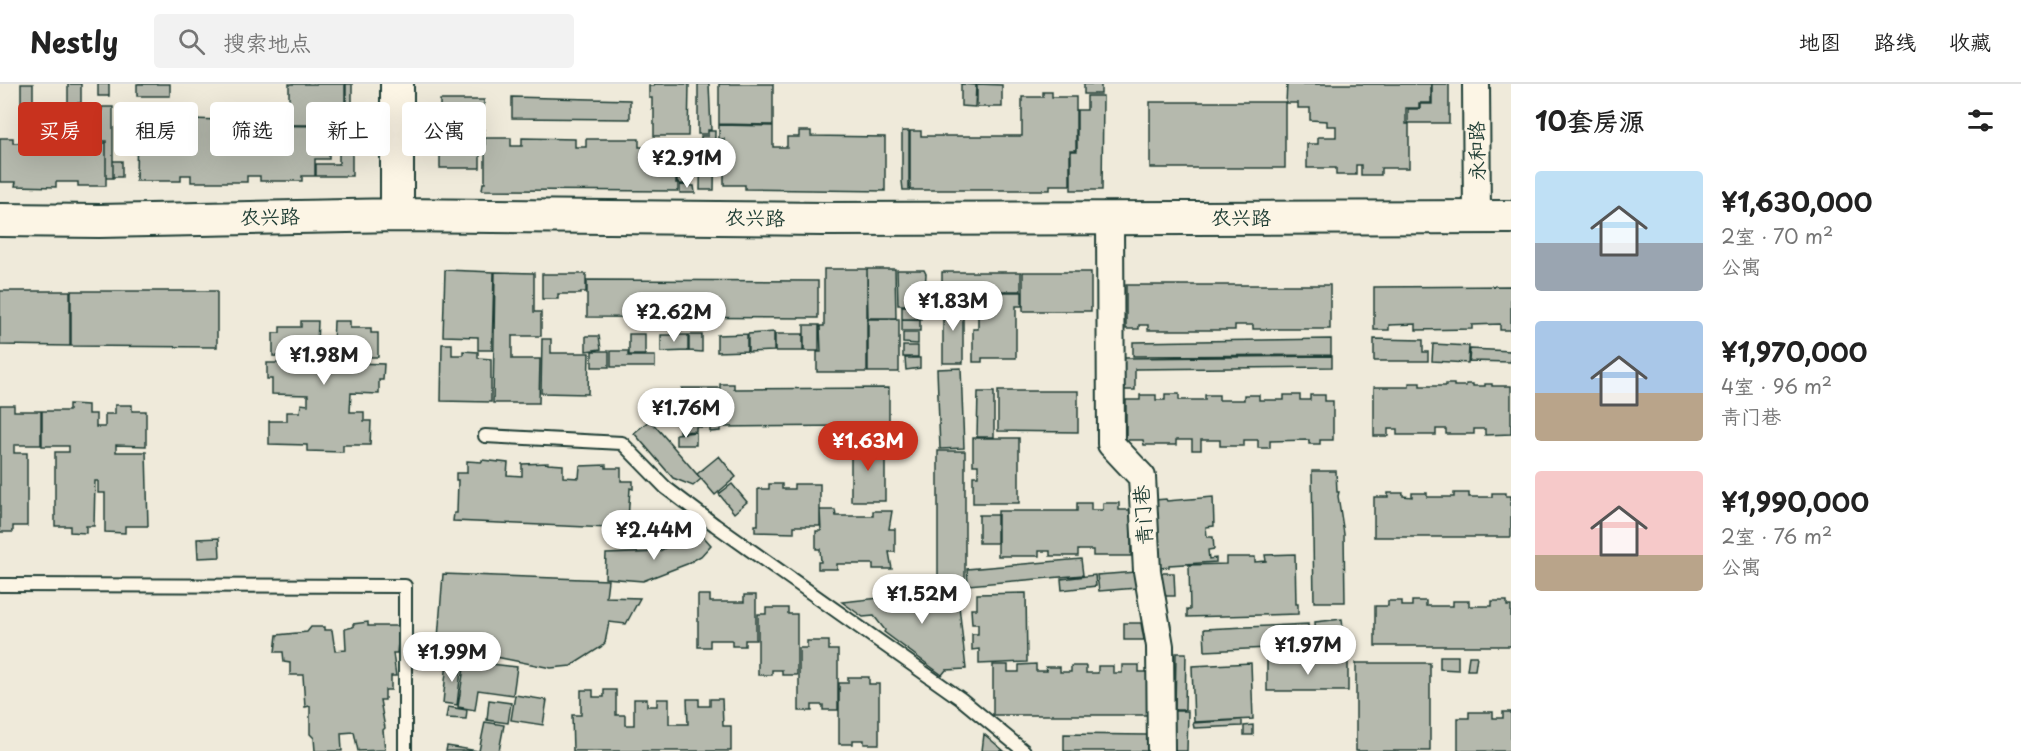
<!DOCTYPE html>
<html lang="zh">
<head>
<meta charset="utf-8">
<style>
	:root { --surface:#fff; --page:#f2f2f2; --text:#222; --muted:#767676; --line:#e0e0e0; --accent:#c8321e }
	body { margin:0; font-family:"Playpen Sans","LXGW WenKai TC",sans-serif; background:var(--page); color:var(--text); height:100vh; display:flex; flex-direction:column; font-size:22px; white-space:nowrap }
	* { box-sizing:border-box; margin:0 }
	p { font-size:20px; color:var(--muted) }
	.icon { flex:none; width:33px; height:33px; fill:none; stroke:currentColor; stroke-width:2; stroke-linecap:round; stroke-linejoin:round }
	.map { position:relative; flex:1; overflow:hidden }
	.side { display:flex; flex-direction:column; background:var(--surface); width:510px }
	.side>* { flex:none }
	.banner { position:absolute; left:18px; top:18px; width:570px; height:54px; display:flex; gap:12px }
	.price { position:absolute; translate:-50% -51px; padding:0 14px; border-radius:21px; background:#fff; color:#222; font-size:20px; line-height:39px; filter:drop-shadow(0 2px 3px #0008) }
	.price::after { content:''; position:absolute; left:50%; top:36px; width:18px; height:14px; margin-left:-9px; background:inherit; clip-path:polygon(0 0,100% 0,50% 100%) }
	.price.active { background:var(--accent); color:#fff }
	ul { padding:0; list-style:none }
	li { display:flex; align-items:center; gap:18px; height:150px; padding:0 24px }
	li span { display:grid; place-items:center; flex:none; width:168px; height:120px; border-radius:6px; color:#555 }
	li>.icon { margin-inline-start:auto }
	span .icon { width:72px; height:72px; fill:#fffc; stroke-width:1 }
	li b { font-size:26px }
	h2 { display:flex; justify-content:space-between; align-items:center; height:72px; padding:0 24px; font-size:26px }
	.chip { padding:0 21px; border-radius:6px; background:var(--surface); box-shadow:0 6px 24px #0002; font-size:21px; line-height:54px }
	.chip.active { background:var(--accent); color:#fff }
	header { display:flex; align-items:center; gap:36px; box-sizing:border-box; height:84px; padding:0 30px; background:var(--surface); border-bottom:2px solid var(--line) }
	header strong { font-size:28px }
	nav { display:flex; gap:33px; margin-inline-start:auto; font-size:21px }
	.search { width:420px; height:54px; background:var(--page); display:flex; align-items:center; gap:15px; box-sizing:border-box; padding:0 21px; border-radius:6px; color:var(--muted); font-size:22px }
	main { display:flex; flex:1; min-height:0 }
	.map>svg:first-child { display:block }
</style>
</head>
<body>
<header>
<strong>Nestly</strong>
<div class="search"><svg class="icon" aria-label="search" viewBox="0 0 24 24"><circle cx="10" cy="10" r="6"/><path d="M15 15l6 6"/></svg>搜索地点</div>
<nav><a>地图</a><a>路线</a><a>收藏</a></nav>
</header>
<main>
<div class="map">
<svg width="1511" height="667" viewBox="0 0 1511 667">
	<rect width="100%" height="100%" fill="#efeada"/>
	<filter id="ink" filterUnits="userSpaceOnUse"><feTurbulence type="fractalNoise" baseFrequency=".0167" numOctaves="2"/><feDisplacementMap in="SourceGraphic" scale="12" xChannelSelector="R" yChannelSelector="G"/><feConvolveMatrix kernelMatrix="1 2 1 2 8 2 1 2 1" color-interpolation-filters="sRGB"/></filter>
	<g filter="url(#ink)">
		<path fill="#b5b9ad" stroke="#1f3d34" stroke-width="1.5" d="M21,0H33V19H21Z
			M68,0H81V19H68Z
			M98,0H109V12H98Z
			M137,0H170V12H137Z
			M289,0H345V38L329,37V41H289Z
			M346,0H352V38H346Z
			M654,0H689L688,52H654V25H652V14H649V2H654Z
			M698,0H709L711,46H708V50H698Z
			M719,0H773V41L719,40Z
			M961,0L976,1L975,23L961,22Z
			M977,0L1002,1V23H977Z
			M1084,0H1101V10H1084Z
			M1287,0H1431V19H1419V24H1406V40H1409V84H1381V91H1361V81H1356V91H1336V84H1307V60H1318V53H1336V42H1327V37L1310,36V24H1298V19H1286Z
			M1432,0H1449V39H1408V25H1420V20H1432Z
			M1043,8H1052V13H1076V66H1070V101H1050V106H910V47H921V52H1022V13H1043Z
			M1087,12H1103L1102,106H1071V67H1077V26H1087Z
			M512,13L630,16V35L512,34Z
			M440,16H484V60H480V84H440Z
			M1150,18H1285V84H1150Z
			M102,23H113V94H106V57H92V26H102Z
			M137,35L152,36L151,41L191,42V35L221,36V41L329,42V75H315V92H302V97H260V92H247V98H191V91H181V97H136Z
			M339,39H352V92H316V80H339Z
			M719,41L773,42V63H787V53H799V47H811V52L885,53V107L745,105V101H724V55H719Z
			M708,47H715L714,106H700L701,52H708Z
			M902,47H909V106H903L902,97Z
			M55,48H63V54H76V59H83V54H90V59H106V102H78V98H56V103L15,102L16,98H0V54H13V59H20V54H28V58L55,59Z
			M485,54H511V62H522V54L575,55V63H586V55H639V63H650V60H663V63H676V99H678V107L482,106L483,99H485Z
			M683,61H697V83H691V81H687V77H683Z
			M113,77H122V93H113Z
			M677,82H690V100H680L677,97Z
			M680,101L694,102L695,109H680Z
			M824,185H867V288H817V268H821L820,242H824Z
			M867,185H895L896,234H868Z
			M445,186L494,188L492,266H478V253L443,252Z
			M897,186H924L926,190L924,221H898Z
			M495,188L534,189V228H541V252H512V275H540L539,319H493Z
			M942,188H1021V207H942Z
			M1023,188H1091V227H1023Z
			M542,190H586V208H581V210H558V215H542Z
			M587,196L818,197V234L587,233Z
			M1126,201H1330V245H1253V241H1235V246H1148V241H1139V245H1126Z
			M1511,202V246H1500V240L1472,241V245L1416,246V240L1389,241V246H1374V203Z
			M0,207H70V262L0,261Z
			M71,207H217V263L71,262Z
			M978,208H1022V222H1016V274H982V278H973V245H978Z
			M943,218H963V279H943Z
			M902,222H921V235H902Z
			M868,235H899V288H868Z
			M902,236H920V247H902Z
			M301,237H318L317,261L333,262L334,237H350V244H371V249H378V273H356L355,279L384,280L383,296H379V310L351,309L350,328H364V337H371L370,361H343V368L307,367V361L269,360V337H287V328H300L301,320L308,321V311L272,310V295H267V279H296V273L273,272V249H280V243H301Z
			M804,241H819V267H804Z
			M774,248V267L748,268V250Z
			M903,249H918V260L903,259Z
			M629,250H645V271H629Z
			M747,250V267L717,268V251Z
			M775,250H803V267H775Z
			M661,251H688V267L661,268Z
			M689,251H702V268L689,267Z
			M586,252H599L601,265L586,267Z
			M542,255H551V269H589L588,310L541,309Z
			M1331,255V271L1133,272V258Z
			M1374,255L1423,256V268H1428V277H1374Z
			M442,260H452V271H463V267L478,268V274L491,275V318L441,317Z
			M1433,260L1469,262L1468,279L1432,277Z
			M903,262H918V273H903Z
			M1470,265L1511,267V278L1469,277Z
			M592,267H609V283H592Z
			M611,267H628V272H655V283H611Z
			M1332,272V283L1135,285V306H1124V274Z
			M905,274H920V284L906,286Z
			M961,284L964,364L940,365L937,285Z
			M1409,299H1420V302H1446V300H1454V302H1466V300H1473V302H1485V300H1492V302H1511V350L1485,351V345H1474V350H1446V345H1436V351H1397V345H1388V352H1374V303H1409Z
			M720,300H734V305L889,304V347L874,348V343H861V347L851,348V342L720,343V347L710,348V343H696V347L679,348V317H682V304H720Z
			M998,307H1078V348L998,347Z
			M978,308H994V353H977Z
			M1165,310H1179V316H1205V311H1219V316H1244V311H1259V316H1284V311H1300V316H1310V311H1325V317H1333V356H1320V360H1309V356L1270,357V364H1258V356H1244V362H1220V356H1201V366H1192V356H1176V361H1144L1143,356H1126V316H1140V311H1156V316H1165Z
			M69,320L88,321V330H96V343H105V330H115V321H132V327H146V362L116,361V368H146L148,442H125V449L105,448V409H98V397H95L94,442H86V449L70,448V442H55V368H69V362H42V327H69Z
			M0,321H14V327H41V361H14V369H27V442H13V448H0Z
			M650,336L701,395L693,402L673,394L634,349Z
			M696,348V361H676V350Z
			M973,354H1019V419H973V392H978V381H973Z
			M851,360H885V417H851Z
			M938,367H965V502H938Z
			M719,372L736,393L715,411L697,390Z
			M482,376L508,379L507,391L522,392V380L548,379V380L563,381V393L579,394L580,382L606,381V384H621V397H633V405L630,404L628,437H632V445L453,437L454,429H457L458,396H456V389H467V377L482,378Z
			M1312,387H1336L1337,408H1339L1338,412L1344,450L1345,518H1314Z
			M732,400L747,418L734,429L719,410Z
			M769,400H782V405H794V400H820V442H794V449L755,448V441H758V405H769Z
			M1388,409H1403V412L1412,413V409H1427V413H1454V409H1469V413H1492V409H1506V412H1511V453H1374V413H1388Z
			M1213,413L1214,442L1206,443L1207,453H1213L1214,465L1208,466L1209,475L1216,474V478L1169,481V483L1160,484L1155,416L1166,415L1167,417Z
			M1077,419H1091V426H1103V419H1119V426H1131V472H1093V466H1078V472H1050V467H1039V472H998V427H1077Z
			M820,426H835L836,432H873V427H892L889,445H895V468H889L892,485H873V480H837V485H818V478H821L820,465H816V447H821Z
			M979,431H997V459H979Z
			M702,451L711,461L701,472L687,480L643,497L605,494L606,470L658,468L683,454L687,461Z
			M219,454L220,473L198,474L197,455Z
			M1295,470L1296,520H1298V530L1187,533V526H1190L1189,481L1226,480V473H1255V478L1266,477L1265,471Z
			M1081,475L1083,491L968,501L967,485Z
			M1136,488L1137,504L1099,507L1097,491Z
			M1161,489H1174L1175,512H1162Z
			M443,490L608,496L606,513L640,514L626,540L609,538L605,559L601,563L571,582L551,584L501,574L437,567Z
			M1095,491L1096,502L1062,506L1061,495Z
			M957,504L966,585L946,586L942,591L884,548L885,546L874,532L863,533L842,518L936,508V506Z
			M1026,509L1027,578L979,580V565L972,566V550H978V540H972L971,525H977V510Z
			M698,511H710V518H744V511H756V556H745V562H732V556H710V563H698Z
			M1388,517H1402V522H1412V517H1426V522H1453V517H1469V522H1492V517H1507V522H1511V562H1375V522H1388Z
			M766,524H788V530H797V591H782V586H772V591H758V530H766Z
			M1342,535L1344,555L1316,557L1315,538Z
			M368,538V542H401L404,557L398,558L397,569H393L396,592H391V606H385V616H380L385,644L383,646L385,666L358,667L354,648L341,649L342,667H315L314,654L310,650V622L305,623L303,591H290V579L284,578L283,568H275L277,551L307,548L311,543H324V546H332L335,567L346,566L345,545L353,543V540Z
			M1124,539H1141L1144,556H1124Z
			M1308,540L1309,562L1205,567L1204,545Z
			M807,557H829V566H838V626H823V621H812V627H799V564H807Z
			M1176,569H1186L1185,626H1175Z
			M1440,572H1458V586L1440,585Z
			M1469,572H1477L1475,586H1467Z
			M1267,576H1348V607H1267Z
			M447,577L462,578L457,621L443,619Z
			M465,577L517,583L513,611L478,606L475,626L458,623Z
			M1251,579L1253,635L1194,638L1192,582Z
			M1356,579H1430V667H1356Z
			M1036,580V587H1047L1046,583H1060V588H1071V582H1086V589H1098V582H1113V589H1122V581H1139V588H1147V631H993V581H1008V588H1019V581Z
			M848,593H869V600H879V660H864V656H853V660H839V599H848Z
			M581,606H593V613H604V606H616V631H625V641H634V615H647V622H657V615H669V640H688L687,615H699V622H710V615H722L723,642H731V667H573L572,631H581Z
			M515,611L547,616L543,641L511,636Z
			M489,616L511,619L508,639L487,636Z
			M448,623L467,626L466,635L446,634Z
			M1173,627H1188L1187,667H1172Z
			M1469,628H1493V634H1503V628H1511V667H1458V634H1469Z
			M1242,636V642L1194,644L1193,639Z
			M485,638L504,641L499,667H479Z
			M1253,641V651H1244V642Z
			M984,650L1004,667H982Z
			M1064,650L1147,651V667H1064Z
			M447,662L478,667H446Z"/>
		<g fill="none" stroke-linecap="round" stroke-linejoin="round">
			<g stroke="#1f3d34" stroke-width="16">
				<path id="service" d="M485,352L622,359L666,404L715,441L961,615L1024,667
					M0,501L405,502V667"/>
			</g>
			<g stroke="#1f3d34" stroke-width="30">
				<path id="minor" d="M1476,0L1477,133
					M1110,134L1111,360L1142,393L1147,487L1160,562L1161,667"/>
			</g>
			<g stroke="#1f3d34" stroke-width="36">
				<path id="tertiary" d="M397,0V131
					M0,136L99,137L397,131L823,135L1511,133"/>
			</g>
			<use href="#service" stroke="#fcf5e5" stroke-width="12"/>
			<use href="#minor" stroke="#fcf5e5" stroke-width="26"/>
			<use href="#tertiary" stroke="#fcf5e5" stroke-width="32"/>
		</g>
	</g>
	<g text-anchor="middle" stroke-width="4.5" stroke-linejoin="round" paint-order="stroke">
		<g font-size="20" fill="#1f3d34" stroke="#fcf5e5">
			<text transform="translate(1477 67) rotate(-91)" y="7">永和路</text>
			<text transform="translate(270 133) rotate(-1)" y="7">农兴路</text>
			<text transform="translate(755 134) rotate(1)" y="7">农兴路</text>
			<text x="1241" y="141">农兴路</text>
			<text transform="translate(1143 431) rotate(-94)" y="7">青门巷</text>
		</g>
	</g>
</svg>
<b class="price" style="left:687px;top:105px">¥2.91M</b>
<b class="price" style="left:953px;top:248px">¥1.83M</b>
<b class="price" style="left:674px;top:259px">¥2.62M</b>
<b class="price" style="left:324px;top:302px">¥1.98M</b>
<b class="price" style="left:686px;top:355px">¥1.76M</b>
<b class="price active" style="left:868px;top:388px">¥1.63M</b>
<b class="price" style="left:654px;top:477px">¥2.44M</b>
<b class="price" style="left:922px;top:541px">¥1.52M</b>
<b class="price" style="left:1308px;top:592px">¥1.97M</b>
<b class="price" style="left:452px;top:599px">¥1.99M</b>
<div class="banner">
<a class="chip active">买房</a>
<a class="chip">租房</a>
<a class="chip">筛选</a>
<a class="chip">新上</a>
<a class="chip">公寓</a>
</div>
</div>
<section class="side">
<h2>10套房源<svg class="icon" aria-label="filters" viewBox="0 0 24 24"><path d="M4 7h16M4 17h16"/><circle cx="9" cy="7" r="2"/><circle cx="15" cy="17" r="2"/></svg></h2>
<ul>
<li><span style="background:linear-gradient(#bfe0f5 60%,#9aa5b1 0)"><svg class="icon" aria-label="home" viewBox="0 0 24 24"><path d="M3 11l9-7 9 7M6 9v11h12V9"/></svg></span><div><b>¥1,630,000</b><p>2室 · 70 m²</p><p>公寓</p></div></li>
<li><span style="background:linear-gradient(#a9c7e8 60%,#b9a48a 0)"><svg class="icon" aria-label="home" viewBox="0 0 24 24"><path d="M3 11l9-7 9 7M6 9v11h12V9"/></svg></span><div><b>¥1,970,000</b><p>4室 · 96 m²</p><p>青门巷</p></div></li>
<li><span style="background:linear-gradient(#f6c9c9 70%,#b9a48a 0)"><svg class="icon" aria-label="home" viewBox="0 0 24 24"><path d="M3 11l9-7 9 7M6 9v11h12V9"/></svg></span><div><b>¥1,990,000</b><p>2室 · 76 m²</p><p>公寓</p></div></li>
</ul>
</section>
</main>
</body>
</html>
